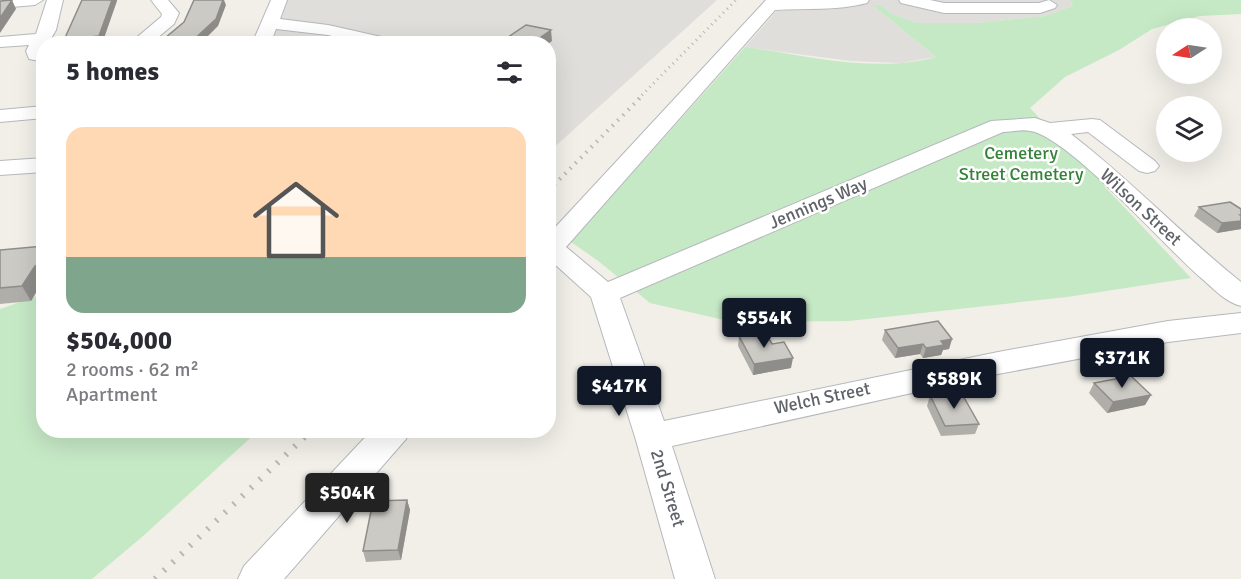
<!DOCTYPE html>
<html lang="en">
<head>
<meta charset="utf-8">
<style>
	:root { --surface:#fff; --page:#f2f2f3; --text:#2b2b33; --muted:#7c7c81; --accent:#111827 }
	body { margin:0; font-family:Signika,sans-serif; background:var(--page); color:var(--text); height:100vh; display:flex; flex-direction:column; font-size:22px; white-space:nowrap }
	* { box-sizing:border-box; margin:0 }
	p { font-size:20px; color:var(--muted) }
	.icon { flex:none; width:33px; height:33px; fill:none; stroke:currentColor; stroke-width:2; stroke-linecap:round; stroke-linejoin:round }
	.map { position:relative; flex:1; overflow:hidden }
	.side { position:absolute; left:36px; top:36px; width:520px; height:402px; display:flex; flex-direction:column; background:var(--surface); border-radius:24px; box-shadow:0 6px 24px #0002 }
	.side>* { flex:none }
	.needle { width:39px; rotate:258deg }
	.fabs { position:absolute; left:1156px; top:18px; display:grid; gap:12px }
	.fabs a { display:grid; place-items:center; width:66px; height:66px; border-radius:50%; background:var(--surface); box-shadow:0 6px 24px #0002; font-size:30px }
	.price { position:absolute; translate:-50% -51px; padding:0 14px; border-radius:6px; background:var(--accent); color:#fff; font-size:20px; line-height:39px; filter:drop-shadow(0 2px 3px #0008) }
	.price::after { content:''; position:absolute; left:50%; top:36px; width:18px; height:14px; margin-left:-9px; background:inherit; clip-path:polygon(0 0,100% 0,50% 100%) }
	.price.on { background:#222; color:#fff }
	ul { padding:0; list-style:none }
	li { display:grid; align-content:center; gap:12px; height:318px; padding:0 30px }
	li span { display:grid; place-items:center; height:186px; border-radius:18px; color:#555 }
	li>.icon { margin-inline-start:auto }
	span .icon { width:108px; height:108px; fill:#fffc; stroke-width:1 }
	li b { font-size:26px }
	h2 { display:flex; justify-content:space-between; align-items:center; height:72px; padding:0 30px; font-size:26px }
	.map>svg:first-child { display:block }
</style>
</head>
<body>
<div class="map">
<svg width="1241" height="579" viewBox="0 0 1241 579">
	<rect width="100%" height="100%" fill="#f1efe8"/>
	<path fill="#e0deda" d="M284,0H717L549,152V44H267Z
		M786,0H1070L1073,6L1045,16L978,23H917L892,14L882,6H873L936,57L901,63L850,61L745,47Z"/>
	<path fill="#c5e8c5" d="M1070,0H1241V14L1200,16L1152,29L1119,50L1065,77L1030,108L1085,166L1107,185L1104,186L1191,278L1067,297L849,321L733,322L650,303L597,260L571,242L745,47C805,55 875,74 936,57L872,5L882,6L892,14L917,23H978L1045,16L1073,6Z
		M43,294L44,430L258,431L142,537L92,579H0V309Z"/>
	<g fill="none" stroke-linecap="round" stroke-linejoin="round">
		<g stroke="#b5b8bc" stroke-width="2">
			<path id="minor" d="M0,0H43L35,5L0,8Z
				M47,0H63L56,30L48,44H44V62L29,59L26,51L29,45L0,47V37L36,34Z
				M151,0H168L179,13L174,24L150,44H129L161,17L162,14Z
				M271,0H287L280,19L328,25L395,40L398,44H364L328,35L276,29L270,44H252Z
				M766,0H869L867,3C837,11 806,8 775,10L566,247L608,282L991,121L1035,118L1050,123L1092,119L1100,120L1155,161L1159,166L1155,171L1147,173L1139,171L1088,132L1071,134C1131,180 1182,235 1241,282V306C1225,302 1213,288 1200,277C1166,248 1068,136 1030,131C1022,129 1011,132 1003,132L620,298L664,421L998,352L1168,321L1241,313V333L1168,342L998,374L672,446L715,579H675L635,437L591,297L549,259V234Z
				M899,0H930L944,3H1039L1049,0L1057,5L1055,8L1040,13H944L901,3Z
				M44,106V118L0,122V110Z
				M44,158V172L0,175V161Z
				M372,430H411L406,439L284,579H238L244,566Z"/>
		</g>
		<use href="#minor" fill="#fff" fill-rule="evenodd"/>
		<path stroke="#b6b7b8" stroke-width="3" stroke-dasharray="1 4.5" stroke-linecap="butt" d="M638,99L736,0"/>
		<path stroke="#b6b7b8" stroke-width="4" stroke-dasharray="1.5 6" stroke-linecap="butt" d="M549,190L640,98"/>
		<path stroke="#b6b7b8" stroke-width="6" stroke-dasharray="2 10" stroke-linecap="butt" d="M155,579L312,430"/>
	</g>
	<path fill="#afaea9" d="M1199,207L1241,229L1217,233L1194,216Z
		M44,246V280L31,301L0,304V250Z
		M885,330L952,339L949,349L943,350L941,355L923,358L920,354L895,358L882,340Z
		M739,336L772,344L791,368L753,375L738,346Z
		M549,339L551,362H549Z
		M1094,383L1151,395L1145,405L1107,413L1089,393Z
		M930,395L979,424L975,434L941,436L927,406Z
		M407,500L410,510L401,560L366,562L363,551Z"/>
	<path fill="#8f8d8a" d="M12,0L16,9L0,33V18Z
		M112,0H117V1L102,44H66L64,40Z
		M223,0H224L226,5L218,26L200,44H190Z
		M551,30L552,41L548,44H531Z
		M1241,215V229L1217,233L1222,223Z
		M35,266L43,280L31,301L22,286Z
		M952,339L949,349L943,350L941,355L923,358L926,348L941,341Z
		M923,344L920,354L895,358L898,348Z
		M793,358L791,368L753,375L754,364Z
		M1151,395L1145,405L1107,413L1113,402Z
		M407,500L410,510L401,560L398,550Z"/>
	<path fill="#cccac5" stroke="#8f8d8a" stroke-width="1.5" d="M12,0L0,18V1Z
		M82,0H112L99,36L64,40Z
		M194,0H223L216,19L190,43H159L184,22Z
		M526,25L551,30L531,44H498Z
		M1230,202L1241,209V215H1240L1241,216V221L1222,223L1199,207Z
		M44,246V265L35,266L22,286L0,288V250Z
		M938,321L952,339L941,341L944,345L926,348L923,344L898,348L885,330Z
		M765,332L772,344L784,342L793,358L754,364L739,336Z
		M1131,376L1151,395L1113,402L1094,383Z
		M962,394L979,424L945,426L930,395Z
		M407,500L398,550L363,551L373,501Z"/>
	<g text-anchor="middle" stroke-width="5" stroke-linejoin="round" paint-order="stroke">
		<g font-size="18" fill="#348238" stroke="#fff">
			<text x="1021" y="159">Cemetery<tspan x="1021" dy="21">Street Cemetery</tspan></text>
		</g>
		<g font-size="18" fill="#5f6368" stroke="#fff">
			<text transform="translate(818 203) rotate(-23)" y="6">Jennings Way</text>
			<text transform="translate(1141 207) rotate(43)" y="6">Wilson Street</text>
			<text transform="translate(822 398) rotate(-12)" y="6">Welch Street</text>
			<text transform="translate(668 488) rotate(73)" y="6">2nd Street</text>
		</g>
	</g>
</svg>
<div class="fabs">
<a><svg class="needle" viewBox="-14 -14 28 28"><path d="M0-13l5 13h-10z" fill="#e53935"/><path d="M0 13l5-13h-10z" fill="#7c7c81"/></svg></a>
<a><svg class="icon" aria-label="layers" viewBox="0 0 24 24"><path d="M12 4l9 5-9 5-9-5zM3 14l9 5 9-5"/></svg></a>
</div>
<b class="price" style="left:764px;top:349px">$554K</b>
<b class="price" style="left:1122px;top:389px">$371K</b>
<b class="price" style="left:954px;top:410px">$589K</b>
<b class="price" style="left:619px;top:417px">$417K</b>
<b class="price on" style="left:347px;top:524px">$504K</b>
<section class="side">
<h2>5 homes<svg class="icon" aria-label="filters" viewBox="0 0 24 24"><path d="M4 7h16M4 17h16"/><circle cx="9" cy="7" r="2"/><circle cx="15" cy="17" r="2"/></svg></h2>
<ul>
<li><span style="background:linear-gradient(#ffd9b3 70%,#7fa58c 0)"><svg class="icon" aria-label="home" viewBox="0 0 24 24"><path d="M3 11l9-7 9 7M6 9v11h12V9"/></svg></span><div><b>$504,000</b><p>2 rooms · 62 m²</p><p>Apartment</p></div></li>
</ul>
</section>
</div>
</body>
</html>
